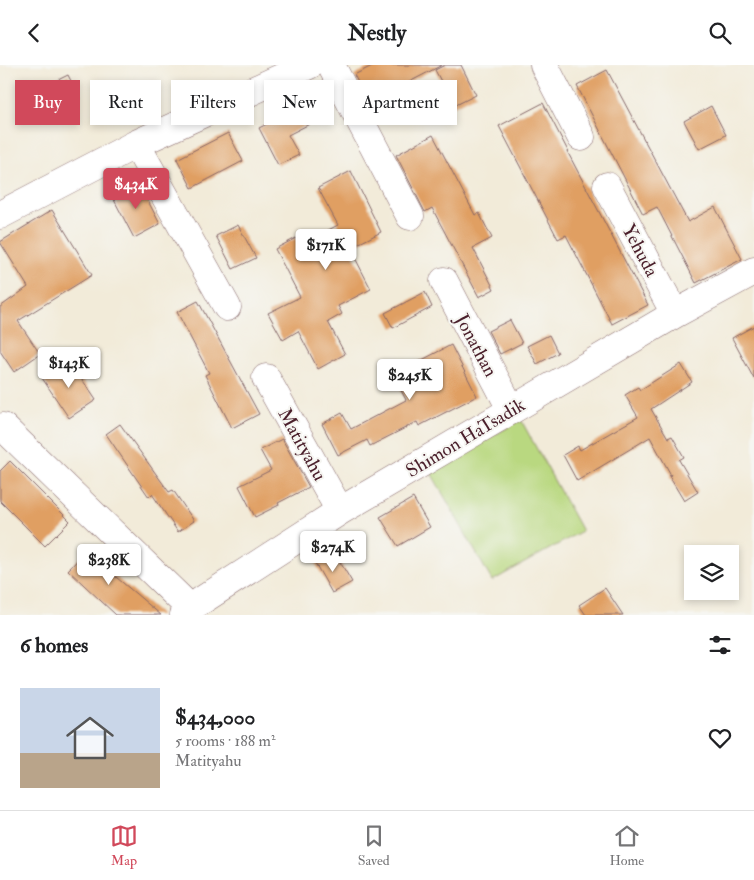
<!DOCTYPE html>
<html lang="en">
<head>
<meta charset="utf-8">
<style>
	:root { --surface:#fff; --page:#f6f6f6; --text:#202124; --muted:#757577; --line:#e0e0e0; --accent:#d1495b }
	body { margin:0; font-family:"IM FELL Double Pica",serif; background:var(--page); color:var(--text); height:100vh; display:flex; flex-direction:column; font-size:19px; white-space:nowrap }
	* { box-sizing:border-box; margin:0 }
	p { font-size:16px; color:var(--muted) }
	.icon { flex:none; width:28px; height:28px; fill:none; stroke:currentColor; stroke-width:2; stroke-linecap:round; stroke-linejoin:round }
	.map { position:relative; height:550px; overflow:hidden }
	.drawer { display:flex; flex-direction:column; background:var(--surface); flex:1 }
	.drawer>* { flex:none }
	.banner { position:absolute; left:15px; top:15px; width:500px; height:45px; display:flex; gap:10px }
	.controls { position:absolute; left:684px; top:480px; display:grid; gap:10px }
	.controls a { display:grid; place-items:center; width:55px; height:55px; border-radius:0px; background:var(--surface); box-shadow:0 2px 8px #0003; font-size:25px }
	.price { position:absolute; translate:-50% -42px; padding:0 11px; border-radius:5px; background:#fff; color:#222; font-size:16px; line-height:32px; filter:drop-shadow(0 1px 2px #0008) }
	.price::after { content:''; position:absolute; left:50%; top:30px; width:15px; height:11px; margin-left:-8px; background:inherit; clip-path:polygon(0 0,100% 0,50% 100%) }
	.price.on { background:var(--accent); color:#fff }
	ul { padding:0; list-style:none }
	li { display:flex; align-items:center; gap:15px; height:125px; padding:0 20px }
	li+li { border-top:1px solid var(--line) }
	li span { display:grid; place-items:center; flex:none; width:140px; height:100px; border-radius:0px; color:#555 }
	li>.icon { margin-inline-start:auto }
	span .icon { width:60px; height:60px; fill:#fffc; stroke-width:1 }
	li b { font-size:21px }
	h2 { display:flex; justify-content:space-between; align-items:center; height:60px; padding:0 20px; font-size:21px }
	.pill { padding:0 18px; border-radius:0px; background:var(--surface); box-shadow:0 2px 8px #0003; font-size:18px; line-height:45px }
	.pill.on { background:var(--accent); color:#fff }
	header { display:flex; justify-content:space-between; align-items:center; height:65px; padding:0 20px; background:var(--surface); font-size:22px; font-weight:800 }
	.menu { display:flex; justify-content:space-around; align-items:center; height:70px; border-top:1px solid var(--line); background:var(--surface); font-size:14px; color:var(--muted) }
	.menu a { display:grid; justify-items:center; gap:2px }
	.menu .on { color:var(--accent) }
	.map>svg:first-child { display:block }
</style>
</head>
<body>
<header><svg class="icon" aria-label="back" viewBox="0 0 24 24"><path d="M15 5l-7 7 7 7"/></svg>Nestly<svg class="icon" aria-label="search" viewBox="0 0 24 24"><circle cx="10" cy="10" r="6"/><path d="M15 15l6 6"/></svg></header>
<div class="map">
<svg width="754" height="550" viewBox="0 0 754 550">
	<rect width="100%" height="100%" fill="#f6f6f2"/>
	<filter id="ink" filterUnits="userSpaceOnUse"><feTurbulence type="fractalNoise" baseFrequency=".02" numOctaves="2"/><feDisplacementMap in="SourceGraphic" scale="10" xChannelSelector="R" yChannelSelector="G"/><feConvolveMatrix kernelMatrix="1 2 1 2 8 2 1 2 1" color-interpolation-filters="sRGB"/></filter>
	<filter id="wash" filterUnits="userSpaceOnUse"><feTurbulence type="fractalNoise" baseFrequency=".0096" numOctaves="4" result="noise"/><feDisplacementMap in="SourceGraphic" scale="20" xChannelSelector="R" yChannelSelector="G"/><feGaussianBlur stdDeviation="1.12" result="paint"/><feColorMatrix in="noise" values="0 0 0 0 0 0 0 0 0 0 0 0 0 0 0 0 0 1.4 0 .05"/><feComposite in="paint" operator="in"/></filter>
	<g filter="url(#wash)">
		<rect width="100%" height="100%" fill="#f2ebd9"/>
		<path fill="#b9d880" stroke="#827c56" d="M521,355L582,466L492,516L430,406Z"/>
		<g id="blocks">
			<path fill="#e09f62" d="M374,0H442L369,38L354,10Z
				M445,0H461L476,30L454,41L435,5Z
				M607,5L688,157L715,142L742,194L696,218L657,142L643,149L577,21Z
				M68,10L80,34L42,53L30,29Z
				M317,26L329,49L288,70L299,90L278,100L259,63L288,48L285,42Z
				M543,38L568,86H567L648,240L612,259L566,170L558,174L499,61Z
				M711,41L726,70L699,84L684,56Z
				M228,68L243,96L192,123L177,94Z
				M433,70L475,150L479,148L492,173L473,183L494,224L479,232L432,143L425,147L396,90Z
				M351,106L381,167L350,183L371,224L338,241L342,249L328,257L345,289L318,304L298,266L283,275L268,248L300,232L275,184L296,173L299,180L338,160L318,123Z
				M138,117L160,159L134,173L112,131Z
				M52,145L92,210L18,256L40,289L14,307L0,286V242L28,222L0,177Z
				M238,160L256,193L233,204L216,171Z
				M425,227L432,242L393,263L385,248Z
				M198,236L259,349L232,363L205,310L209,308L177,247Z
				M510,255L522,278L500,289L488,266Z
				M754,261V314L732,273Z
				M549,270L558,288L537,299L527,281Z
				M451,280L477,331L419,361L417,357L370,381L367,375L338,390L322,359L342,348L351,364L406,335L393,310Z
				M69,295L96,335L69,353L42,313Z
				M681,299L692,317L651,344L668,373L672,371L684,392L679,395L698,427L684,436L669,411L671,410L650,372L577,416L563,390L578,381L580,385L638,352L625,330L638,322L640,325Z
				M120,359L169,427L173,425L194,456L178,467L152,429L149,432L106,369Z
				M282,374L309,422L278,438L279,440L255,452L239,421L271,405L260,385Z
				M10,396L70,456L45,481L0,436V406Z
				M413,433L430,462L398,481L380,452Z
				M90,482L113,504L110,507L161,550H116L68,505Z
				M334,487L352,517L332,528L315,498Z
				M605,523L623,550H586L579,540Z"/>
		</g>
	</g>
	<g filter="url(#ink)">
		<use href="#blocks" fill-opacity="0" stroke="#856668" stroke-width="1"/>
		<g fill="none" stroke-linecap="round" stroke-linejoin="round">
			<g stroke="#856668" stroke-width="29">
				<path id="minor" d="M331,0L410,151
					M544,0L581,72
					M136,79L227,242
					M607,121L675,249
					M0,150L136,79L309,0
					M444,216L511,344
					M266,313L340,446
					M3,362L190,543
					M184,550L190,543L340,446L675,249L754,206"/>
			</g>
			<use href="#minor" stroke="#fff" stroke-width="28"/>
		</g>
	</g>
	<g text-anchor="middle" stroke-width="4" stroke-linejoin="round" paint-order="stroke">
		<g font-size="19" fill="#4a1f2b" stroke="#f6f6f2">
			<text transform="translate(641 185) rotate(62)" y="7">Yehuda</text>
			<text transform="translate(477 280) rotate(62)" y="7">Jonathan</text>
			<text transform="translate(465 372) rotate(-31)" y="7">Shimon HaTsadik</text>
			<text transform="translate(303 379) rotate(61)" y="7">Matityahu</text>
		</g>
	</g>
</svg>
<div class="controls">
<a><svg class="icon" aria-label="layers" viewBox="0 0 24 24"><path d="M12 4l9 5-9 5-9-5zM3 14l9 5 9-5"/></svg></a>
</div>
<b class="price on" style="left:136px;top:145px">$434K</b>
<b class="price" style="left:326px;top:206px">$171K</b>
<b class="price" style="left:69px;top:324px">$143K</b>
<b class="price" style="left:410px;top:336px">$245K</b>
<b class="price" style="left:333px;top:508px">$274K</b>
<b class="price" style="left:109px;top:521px">$238K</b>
<div class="banner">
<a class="pill on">Buy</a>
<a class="pill">Rent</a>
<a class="pill">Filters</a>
<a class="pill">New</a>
<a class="pill">Apartment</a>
</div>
</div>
<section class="drawer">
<h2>6 homes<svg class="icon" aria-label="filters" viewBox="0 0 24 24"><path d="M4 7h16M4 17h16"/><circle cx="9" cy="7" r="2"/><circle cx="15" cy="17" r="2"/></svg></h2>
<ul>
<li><span style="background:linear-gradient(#c9d6e8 65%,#b9a48a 0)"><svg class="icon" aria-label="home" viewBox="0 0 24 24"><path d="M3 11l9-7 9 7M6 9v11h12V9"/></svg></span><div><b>$434,000</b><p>5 rooms · 188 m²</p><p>Matityahu</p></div><svg class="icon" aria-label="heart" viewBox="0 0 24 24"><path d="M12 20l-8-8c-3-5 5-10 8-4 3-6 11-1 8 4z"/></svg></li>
</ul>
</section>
<nav class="menu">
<a class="on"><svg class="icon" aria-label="map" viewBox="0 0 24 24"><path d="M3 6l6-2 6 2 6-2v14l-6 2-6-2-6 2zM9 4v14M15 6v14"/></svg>Map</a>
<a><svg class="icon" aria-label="saved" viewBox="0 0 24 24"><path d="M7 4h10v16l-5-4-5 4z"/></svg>Saved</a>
<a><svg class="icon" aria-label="home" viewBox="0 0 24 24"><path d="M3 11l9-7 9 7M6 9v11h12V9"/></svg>Home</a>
</nav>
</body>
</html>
